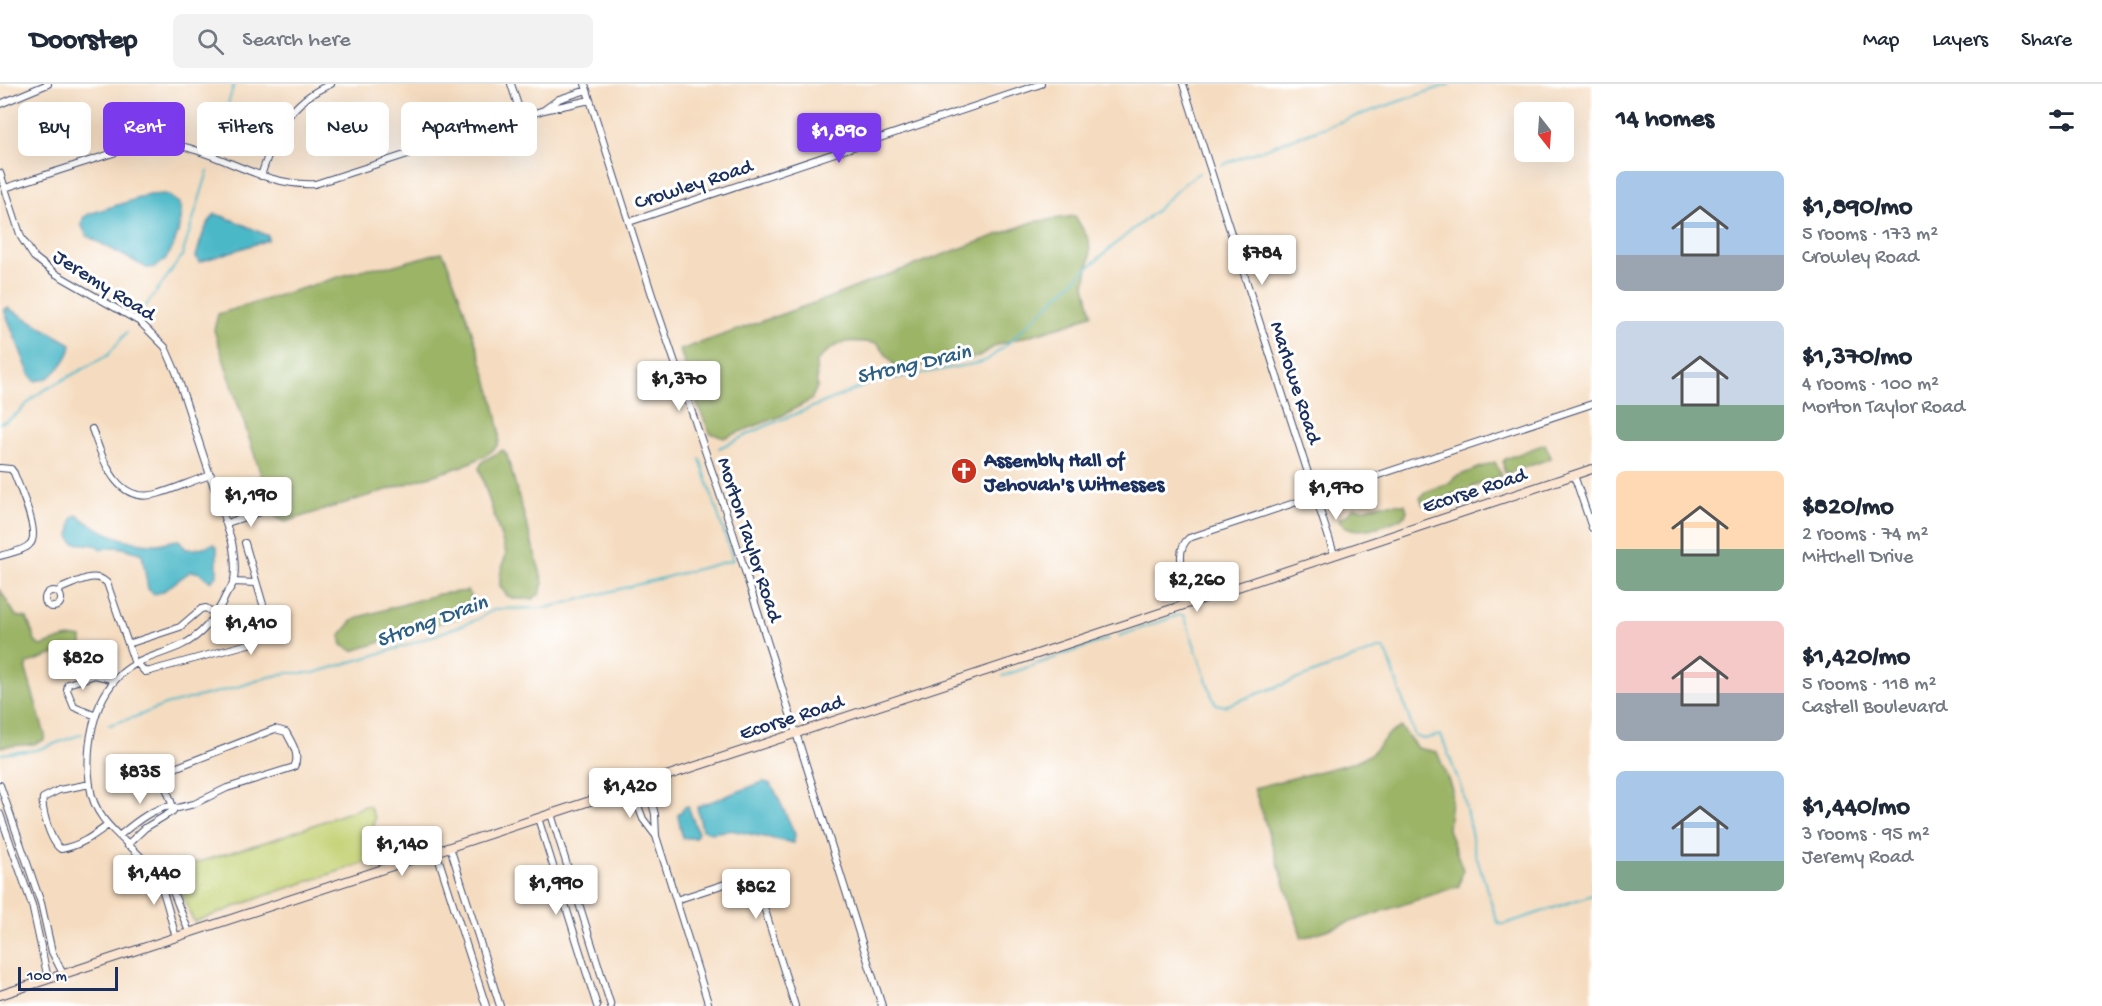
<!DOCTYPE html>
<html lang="en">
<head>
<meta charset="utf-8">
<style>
	:root { --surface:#fff; --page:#f2f2f3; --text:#1f2937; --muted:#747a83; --line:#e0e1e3; --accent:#7c3aed }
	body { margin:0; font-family:"Gochi Hand",sans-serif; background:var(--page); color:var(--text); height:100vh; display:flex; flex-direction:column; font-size:22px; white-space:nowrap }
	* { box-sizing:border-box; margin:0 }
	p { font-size:20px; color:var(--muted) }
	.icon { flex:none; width:33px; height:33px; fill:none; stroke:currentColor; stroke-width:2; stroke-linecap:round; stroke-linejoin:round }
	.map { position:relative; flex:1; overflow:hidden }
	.details { display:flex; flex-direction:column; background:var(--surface); width:510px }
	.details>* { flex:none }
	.hud { position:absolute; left:18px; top:18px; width:570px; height:54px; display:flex; gap:12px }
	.needle { width:39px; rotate:163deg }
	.buttons { position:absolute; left:1514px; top:18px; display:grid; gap:12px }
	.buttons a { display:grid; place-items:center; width:60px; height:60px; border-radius:9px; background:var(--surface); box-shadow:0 6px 24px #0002; font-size:30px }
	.scale { position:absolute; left:18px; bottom:15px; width:100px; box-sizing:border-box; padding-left:6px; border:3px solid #1b2f5e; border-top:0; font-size:16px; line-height:21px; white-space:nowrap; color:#1b2f5e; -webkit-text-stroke:4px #fff; paint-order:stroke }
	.price { position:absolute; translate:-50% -51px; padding:0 14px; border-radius:6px; background:#fff; color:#222; font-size:20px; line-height:39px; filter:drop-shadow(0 2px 3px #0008) }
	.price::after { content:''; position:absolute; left:50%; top:36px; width:18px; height:14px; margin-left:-9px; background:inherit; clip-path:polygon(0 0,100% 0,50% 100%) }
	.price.active { background:var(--accent); color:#fff }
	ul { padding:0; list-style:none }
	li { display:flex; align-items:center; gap:18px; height:150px; padding:0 24px }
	li span { display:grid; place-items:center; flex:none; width:168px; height:120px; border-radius:9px; color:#555 }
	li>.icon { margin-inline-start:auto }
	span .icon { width:72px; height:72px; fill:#fffc; stroke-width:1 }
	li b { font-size:26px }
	h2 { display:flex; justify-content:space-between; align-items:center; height:72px; padding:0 24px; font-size:26px }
	.chip { padding:0 21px; border-radius:9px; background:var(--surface); box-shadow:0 6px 24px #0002; font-size:21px; line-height:54px }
	.chip.active { background:var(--accent); color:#fff }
	header { display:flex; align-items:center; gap:36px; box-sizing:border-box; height:84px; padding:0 30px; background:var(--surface); border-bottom:2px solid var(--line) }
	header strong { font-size:28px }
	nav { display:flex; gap:33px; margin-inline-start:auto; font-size:21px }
	.search { width:420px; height:54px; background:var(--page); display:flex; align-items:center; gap:15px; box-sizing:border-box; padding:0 21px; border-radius:9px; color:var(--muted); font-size:22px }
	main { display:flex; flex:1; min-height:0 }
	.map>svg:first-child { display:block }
</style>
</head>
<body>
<header>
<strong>Doorstep</strong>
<div class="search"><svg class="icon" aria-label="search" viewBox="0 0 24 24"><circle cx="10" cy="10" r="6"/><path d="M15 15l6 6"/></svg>Search here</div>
<nav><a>Map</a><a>Layers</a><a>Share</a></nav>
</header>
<main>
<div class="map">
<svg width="1592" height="922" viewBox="0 0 1592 922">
	<rect width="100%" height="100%" fill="#fff"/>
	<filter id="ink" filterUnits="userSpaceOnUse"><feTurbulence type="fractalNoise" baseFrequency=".0167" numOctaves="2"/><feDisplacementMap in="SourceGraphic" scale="12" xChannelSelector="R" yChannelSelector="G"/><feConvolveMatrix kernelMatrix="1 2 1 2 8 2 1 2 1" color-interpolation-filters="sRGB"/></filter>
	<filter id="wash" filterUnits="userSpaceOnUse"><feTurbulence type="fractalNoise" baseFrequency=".008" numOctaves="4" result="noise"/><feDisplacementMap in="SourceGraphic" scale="24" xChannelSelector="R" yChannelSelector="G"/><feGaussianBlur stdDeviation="1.35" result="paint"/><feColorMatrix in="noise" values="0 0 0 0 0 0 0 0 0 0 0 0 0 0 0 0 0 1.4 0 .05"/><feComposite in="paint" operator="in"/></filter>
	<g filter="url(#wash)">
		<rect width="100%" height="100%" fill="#f5dcc0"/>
		<path fill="#c4d274" stroke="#708069" stroke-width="1.5" d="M365,722H369L375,734C370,750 383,758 385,772L267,811L194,838L172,786L275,755Z"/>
		<path fill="#9bb466" stroke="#5b7262" stroke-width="1.5" d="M1075,132L1089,156L1090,172L1085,201L1092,230L1072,239L997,261L977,273L897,285L878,260C847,255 838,255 816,278L817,303L811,316L781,332L724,354L710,349L696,317L680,266L828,214L890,190L1033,138Z
			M442,168L446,175C456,202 508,341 498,360C492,371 474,376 463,382L285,438L277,434L271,422L214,246L218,230L368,184L391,182Z
			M1545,360L1551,373L1549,375L1506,390L1504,388L1503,378L1505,375Z
			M503,366L507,371L543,498L540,510L532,515H515L507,512L500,502V492L506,469L479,384L483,377Z
			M1495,378L1501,391L1500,392L1429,420L1423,421L1420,414L1426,408L1449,399L1455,393Z
			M1382,420H1405L1407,427L1405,432C1389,441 1348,456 1338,435L1347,431L1354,423L1363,425Z
			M0,506L16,532L27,534L36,559L41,562C54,558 68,550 82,554V561L28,579L26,586L45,651L44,656L34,660L0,663Z
			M467,507L471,512L474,522L459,533L353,567L342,561L340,552L352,537L363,532L439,510Z
			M1401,643L1417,664L1437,668L1452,705L1448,745L1463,786L1459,802L1302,854L1254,704L1352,679L1371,670L1389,650Z"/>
		<path fill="#4cb8c8" stroke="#347493" stroke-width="1.5" d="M166,110L180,120C184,139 171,186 147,184L87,152L82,142L83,134L89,130L149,111Z
			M215,130C234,135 250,144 268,152V156L199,178L196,173C200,159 204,141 215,130Z
			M8,224L71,260C71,271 58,287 49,293C45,296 39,296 35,297L30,291L5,228V225Z
			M77,431C101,448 126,460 156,460C164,460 171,456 179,456L186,465H195L214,460L217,464V491L211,498L200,489L191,487L162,508L154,510L148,505L142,470L124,464L114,463L101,465L95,461L74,459L70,454L72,435Z
			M763,698L769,699L774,705L795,750L794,759L730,746L711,749L702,746L697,723Z
			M688,722L698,749L695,754H682L678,731L685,723Z"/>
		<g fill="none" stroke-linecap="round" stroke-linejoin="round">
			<path stroke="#4cb8c8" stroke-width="2" d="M216,61L234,0
				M1222,81C1297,52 1373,26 1450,0
				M145,223L182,172L208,87
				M0,339C20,333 24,319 41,308L108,271L127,248
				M719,364L766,342L874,298L978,279L987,276L1005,262C1051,218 1096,174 1146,135C1165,121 1178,101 1199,89
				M1119,552L1179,531H1184L1213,615L1216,620L1225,622L1378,565H1384L1388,572L1415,652L1423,655L1441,651L1462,706L1475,768L1497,837L1500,840H1505L1592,811
				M1003,592L1108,555
				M109,641L135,633L165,621L238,603L265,594L287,589H314L405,562L476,536L495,525L546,524L733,476L700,375
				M0,670L37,666L82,650"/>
		</g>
	</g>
	<g filter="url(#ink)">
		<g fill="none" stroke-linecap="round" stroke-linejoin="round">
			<g stroke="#3c496d" stroke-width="8">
				<path id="minor" d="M511,0L522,34
					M585,0L652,211L733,449L882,922
					M1183,0L1334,470
					M0,20L48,0
					M544,26L559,15L587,6
					M0,89L21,153L34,173L56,190L140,238L165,263L176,288L232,458C234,469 237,487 233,499C232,503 228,507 226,511C217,531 203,551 182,561C162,571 138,574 121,590C92,617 85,665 90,702C94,740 130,757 151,784C165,803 169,831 176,853
					M261,92C274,51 289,17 331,0
					M5,104L135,62C199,47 250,104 315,100L544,26L590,16
					M629,138L1041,0
					M92,345C103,374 115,421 157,410C176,405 193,396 211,391
					M0,384L11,385L14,389C19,403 41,449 30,460C24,467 9,469 0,472
					M1574,391L1592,444
					M227,439L268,425
					M233,498L256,499
					M45 515a8 8 0 1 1 16 0a8 8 0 1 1-16 0Z
					M58,508L62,504C76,499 95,486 107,499L135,580
					M1193,516C1188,498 1171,469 1189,454L1592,320
					M128,560L180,543L201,525L206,524L216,531
					M137,579L145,588L150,587L252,559C261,555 268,551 269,541L245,459
					M96,632L74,623L67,606L68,600L95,591L115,596
					M646,698L655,730L656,752L709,922
					M90,700L59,706L43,714C41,726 51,759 61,765C80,762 93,752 108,741
					M0,701L41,819L52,868L63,890
					M631,703L643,735L656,752
					M0,730L32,821L48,895
					M551,730L611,922
					M538,734L597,922
					M119,752C132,741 161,716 178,724L194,720L227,704L294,683C301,671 291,658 286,648L275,645L167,687C159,700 173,713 173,727L145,744L127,761
					M450,763L500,922
					M436,767L486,922
					M154,785L170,800L189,848
					M676,816L728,799H741L755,807L764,823L795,922"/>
			</g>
			<g stroke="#3c496d" stroke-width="10">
				<path id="secondary" d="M0,911L1028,573L1592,385"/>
			</g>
			<use href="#minor" stroke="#fff" stroke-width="6"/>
			<use href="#secondary" stroke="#fce5d0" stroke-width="8"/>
		</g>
	</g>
	<defs>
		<g id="church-disc" transform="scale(1.35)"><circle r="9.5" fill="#c8321e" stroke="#fff"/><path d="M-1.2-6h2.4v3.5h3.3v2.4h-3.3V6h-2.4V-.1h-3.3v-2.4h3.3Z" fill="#fff"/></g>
	</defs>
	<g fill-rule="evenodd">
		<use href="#church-disc" x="964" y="387"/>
	</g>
	<g text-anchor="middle" stroke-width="6" stroke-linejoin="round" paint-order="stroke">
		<g font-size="21" fill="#1b2f5e" stroke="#fff">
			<text transform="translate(693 99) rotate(-18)" y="7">Crowley Road</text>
			<text transform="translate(105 200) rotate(32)" y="7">Jeremy Road</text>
			<text transform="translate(1297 298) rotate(72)" y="7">Marlowe Road</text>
			<text transform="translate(1474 405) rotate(-18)" y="7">Ecorse Road</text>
			<text transform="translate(751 455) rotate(72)" y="7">Morton Taylor Road</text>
			<text transform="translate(791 632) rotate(-18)" y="7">Ecorse Road</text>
		</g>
		<g font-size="21" font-weight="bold" fill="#1b2f5e" stroke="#fff" text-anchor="start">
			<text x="984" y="382">Assembly Hall of<tspan x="984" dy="24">Jehovah's Witnesses</tspan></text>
		</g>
		<g font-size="22" font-style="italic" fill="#2c5f83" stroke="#fff">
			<text transform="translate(913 278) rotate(-13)" y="8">Strong Drain</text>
			<text transform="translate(431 535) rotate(-20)" y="8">Strong Drain</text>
		</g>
	</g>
</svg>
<div class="buttons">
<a><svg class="needle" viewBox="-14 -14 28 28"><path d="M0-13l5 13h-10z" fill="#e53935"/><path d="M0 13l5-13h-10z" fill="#747a83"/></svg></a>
</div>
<div class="scale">100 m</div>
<b class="price active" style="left:839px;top:80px">$1,890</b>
<b class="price" style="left:1262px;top:202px">$784</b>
<b class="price" style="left:679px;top:328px">$1,370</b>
<b class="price" style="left:1336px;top:437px">$1,970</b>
<b class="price" style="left:251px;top:444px">$1,190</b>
<b class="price" style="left:1197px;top:529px">$2,260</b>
<b class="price" style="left:251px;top:572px">$1,410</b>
<b class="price" style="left:83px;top:607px">$820</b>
<b class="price" style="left:140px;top:721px">$835</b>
<b class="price" style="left:630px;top:735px">$1,420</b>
<b class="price" style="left:402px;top:793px">$1,140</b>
<b class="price" style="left:154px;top:822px">$1,440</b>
<b class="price" style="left:556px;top:832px">$1,990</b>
<b class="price" style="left:756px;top:836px">$862</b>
<div class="hud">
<a class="chip">Buy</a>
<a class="chip active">Rent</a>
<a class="chip">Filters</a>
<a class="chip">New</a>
<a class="chip">Apartment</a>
</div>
</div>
<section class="details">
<h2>14 homes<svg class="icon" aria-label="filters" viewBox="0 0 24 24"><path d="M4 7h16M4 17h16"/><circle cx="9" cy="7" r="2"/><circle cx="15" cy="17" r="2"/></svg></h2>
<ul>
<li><span style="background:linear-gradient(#a9c7e8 70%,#9aa5b1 0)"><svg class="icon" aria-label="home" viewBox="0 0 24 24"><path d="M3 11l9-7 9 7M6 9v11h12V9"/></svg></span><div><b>$1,890/mo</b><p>5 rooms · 173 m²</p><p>Crowley Road</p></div></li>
<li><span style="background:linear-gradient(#c9d6e8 70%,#7fa58c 0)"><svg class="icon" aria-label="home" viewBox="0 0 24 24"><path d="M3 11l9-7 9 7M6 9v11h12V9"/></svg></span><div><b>$1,370/mo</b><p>4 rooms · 100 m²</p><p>Morton Taylor Road</p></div></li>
<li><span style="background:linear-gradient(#ffd9b3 65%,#7fa58c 0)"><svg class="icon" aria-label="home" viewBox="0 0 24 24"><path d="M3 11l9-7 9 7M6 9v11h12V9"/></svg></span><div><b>$820/mo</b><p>2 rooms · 74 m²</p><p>Mitchell Drive</p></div></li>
<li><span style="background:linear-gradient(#f6c9c9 60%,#9aa5b1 0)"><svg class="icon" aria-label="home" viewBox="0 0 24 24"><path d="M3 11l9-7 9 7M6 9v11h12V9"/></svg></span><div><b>$1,420/mo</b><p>5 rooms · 118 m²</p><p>Castell Boulevard</p></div></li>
<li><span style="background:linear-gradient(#a9c7e8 75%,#7fa58c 0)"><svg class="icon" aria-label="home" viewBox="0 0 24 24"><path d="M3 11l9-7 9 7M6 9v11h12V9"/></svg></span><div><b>$1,440/mo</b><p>3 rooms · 95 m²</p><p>Jeremy Road</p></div></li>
</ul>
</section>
</main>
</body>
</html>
